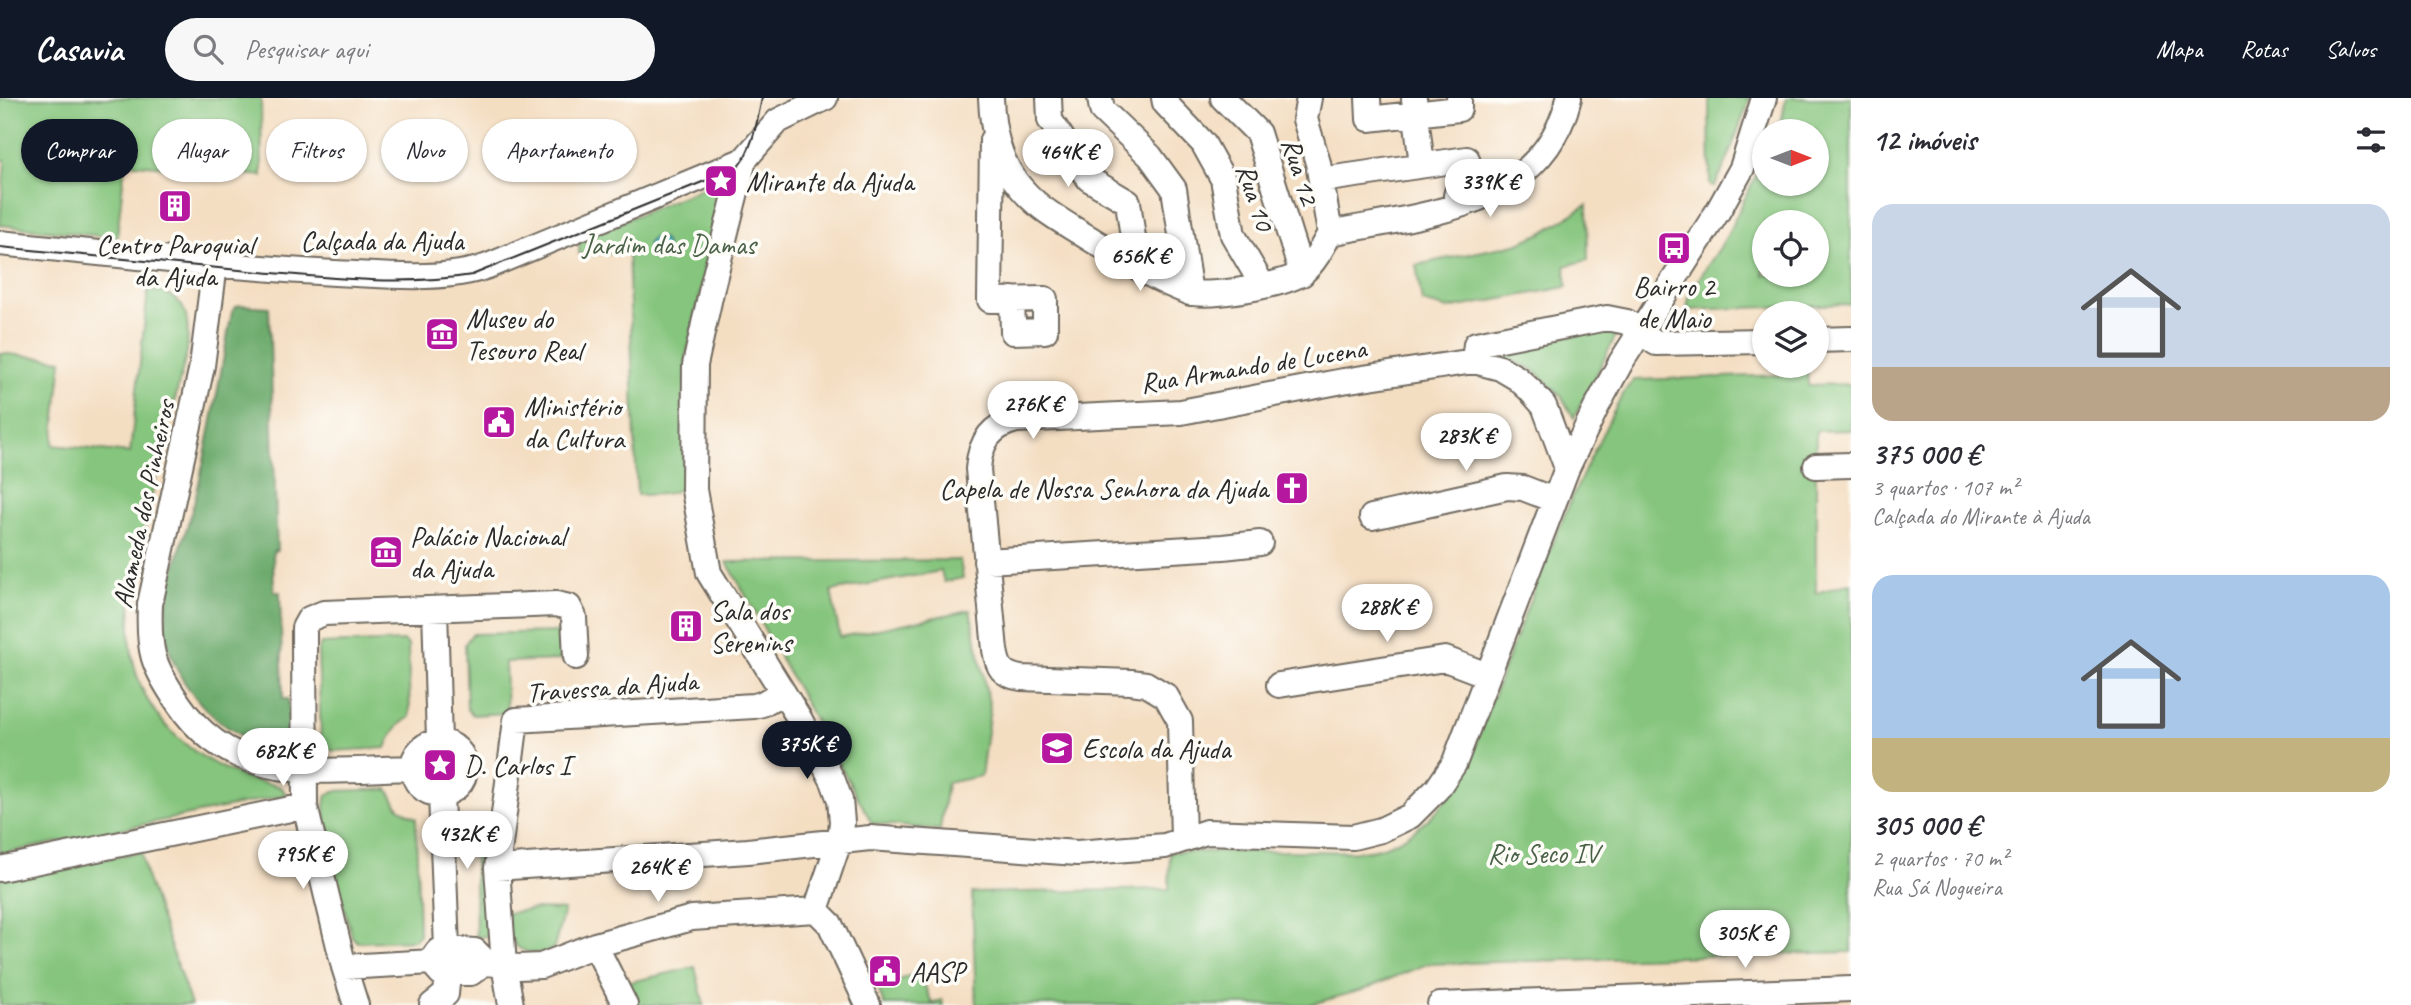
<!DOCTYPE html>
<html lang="pt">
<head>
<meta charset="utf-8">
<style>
	:root { --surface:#fff; --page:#f7f7f7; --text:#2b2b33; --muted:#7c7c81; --accent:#111827 }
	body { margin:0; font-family:Caveat,sans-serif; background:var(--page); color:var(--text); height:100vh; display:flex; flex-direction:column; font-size:26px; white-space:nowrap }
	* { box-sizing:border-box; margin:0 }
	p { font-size:23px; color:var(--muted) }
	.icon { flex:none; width:38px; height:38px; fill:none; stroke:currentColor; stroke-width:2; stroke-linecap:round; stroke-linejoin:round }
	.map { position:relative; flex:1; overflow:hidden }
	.sheet { display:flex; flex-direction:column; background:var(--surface); width:560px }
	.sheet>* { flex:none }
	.guide { position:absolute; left:21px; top:21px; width:665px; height:63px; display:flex; gap:14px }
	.needle { width:46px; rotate:90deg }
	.fabs { position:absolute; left:1752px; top:21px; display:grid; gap:14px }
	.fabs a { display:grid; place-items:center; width:77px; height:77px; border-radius:50%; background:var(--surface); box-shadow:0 2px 5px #0004; font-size:35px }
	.price { position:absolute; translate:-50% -60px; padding:0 16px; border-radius:24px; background:#fff; color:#222; font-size:23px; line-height:46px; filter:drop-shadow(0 2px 4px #0008) }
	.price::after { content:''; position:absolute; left:50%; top:42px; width:21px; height:16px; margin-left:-10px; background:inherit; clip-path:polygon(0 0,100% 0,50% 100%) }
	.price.selected { background:var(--accent); color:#fff }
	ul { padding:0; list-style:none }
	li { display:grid; align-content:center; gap:14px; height:371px; padding:0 21px }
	li span { display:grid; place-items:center; height:217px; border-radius:21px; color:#555 }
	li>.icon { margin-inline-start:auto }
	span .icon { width:126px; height:126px; fill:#fffc; stroke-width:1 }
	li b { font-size:30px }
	h2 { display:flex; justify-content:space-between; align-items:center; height:84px; padding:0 21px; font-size:30px }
	.tag { padding:0 24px; border-radius:32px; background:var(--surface); box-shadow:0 2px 5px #0004; font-size:24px; line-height:63px }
	.tag.selected { background:var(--accent); color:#fff }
	header { display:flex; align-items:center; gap:42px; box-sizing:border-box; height:98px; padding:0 35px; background:var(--accent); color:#fff }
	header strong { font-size:33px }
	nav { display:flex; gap:38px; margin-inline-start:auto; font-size:24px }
	.search { width:490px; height:63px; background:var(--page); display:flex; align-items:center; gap:18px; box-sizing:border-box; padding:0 24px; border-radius:38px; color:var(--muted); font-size:26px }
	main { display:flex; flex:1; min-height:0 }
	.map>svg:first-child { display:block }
</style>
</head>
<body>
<header>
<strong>Casavia</strong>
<div class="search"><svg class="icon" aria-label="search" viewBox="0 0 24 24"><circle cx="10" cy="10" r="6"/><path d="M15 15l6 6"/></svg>Pesquisar aqui</div>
<nav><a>Mapa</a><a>Rotas</a><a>Salvos</a></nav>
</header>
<main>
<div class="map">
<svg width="1851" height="907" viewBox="0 0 1851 907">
	<rect width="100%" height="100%" fill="#fdfcf7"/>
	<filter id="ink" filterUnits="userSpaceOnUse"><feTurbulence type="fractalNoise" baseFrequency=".0143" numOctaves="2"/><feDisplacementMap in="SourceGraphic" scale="14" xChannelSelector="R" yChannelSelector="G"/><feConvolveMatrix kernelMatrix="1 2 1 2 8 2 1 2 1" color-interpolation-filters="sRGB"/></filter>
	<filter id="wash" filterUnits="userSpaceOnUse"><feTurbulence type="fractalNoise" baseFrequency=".00686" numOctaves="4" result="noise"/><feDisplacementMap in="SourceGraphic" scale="28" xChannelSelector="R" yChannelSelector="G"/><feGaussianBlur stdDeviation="1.57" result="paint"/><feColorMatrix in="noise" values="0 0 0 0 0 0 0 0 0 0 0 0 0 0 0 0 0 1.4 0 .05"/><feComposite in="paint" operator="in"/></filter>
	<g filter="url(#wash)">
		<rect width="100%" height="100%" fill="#f4dec2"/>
		<path fill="#85c57d" stroke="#587854" stroke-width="2" fill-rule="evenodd" d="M0,0H261L262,78L125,65L117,140L0,127L5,62H0Z
			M1709,0H1750L1726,65L1714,89L1710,86Z
			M1786,0H1851V206L1687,212L1690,194L1725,142L1764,60V86H1816V33H1776L1783,16ZM1764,124H1816V177H1764Z
			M727,80L687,256L683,388C672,399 652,396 637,397L628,155L579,156V141Z
			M1587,107L1588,162L1565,168L1567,189L1448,211L1422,204L1416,167L1516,146L1542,135Z
			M148,192C188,195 190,219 187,253C174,307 160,360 148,414C129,501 106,585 189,649C212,667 236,678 265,685C274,687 283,687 286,697L0,756V255L62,262L53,347L130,355Z
			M1621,228L1574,320L1561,298L1534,272L1508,261L1507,250Z
			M1784,273H1807L1808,287L1851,286V332L1816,333V495L1851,485V854L1427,866L1362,892L1308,907H976L972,795L1169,791L1170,754C1216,754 1263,753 1309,753C1332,753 1361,756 1383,749C1416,738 1445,708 1462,679C1514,549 1557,415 1626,291L1634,282L1784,277Z
			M960,462L963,480L944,484L941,473L831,493L840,539L970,512L990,610L981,678L947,685L940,732L872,725L727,464Z
			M559,534L560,562L505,564L507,615L473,617L467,611L465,546L472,536Z
			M404,543L408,547L410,619C397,627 392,635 386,650L334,653L326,650L321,641L318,553L321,546Z
			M388,691L399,710L416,720L419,836L415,842L358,844L352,839C344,806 318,726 327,697L334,693Z
			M474,731H493L496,838L476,839Z
			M141,754L147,781L191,907H0V781Z
			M534,811L564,812L554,850C540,859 516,856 510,838C507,831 508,822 507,815Z
			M695,869L704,907H630L622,886Z
			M919,874L932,905L942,902L943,907H884L878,890Z"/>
		<path fill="#6caa6c" stroke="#4c6a4c" stroke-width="2" d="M240,207L269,209L277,452L273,453L274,494H280L283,601H288L292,637L288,649C270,659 250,643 235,634C203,615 174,579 167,542C159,502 186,438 196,397C211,337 220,275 232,214L235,209Z"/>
		<path fill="#3eafb7" stroke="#346d71" stroke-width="2" d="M648 148a9 9 0 1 1 18 0a9 9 0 1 1-18 0Z"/>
	</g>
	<g filter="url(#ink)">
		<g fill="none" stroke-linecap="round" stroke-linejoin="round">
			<g stroke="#716a60" stroke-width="28">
				<path id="minor" d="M991,0C992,29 997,57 1014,81C1035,110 1060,122 1089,140C1117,157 1158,184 1189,194C1208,200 1288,187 1303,174C1315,164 1323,148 1330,135
					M1049,0L1050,22L1089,81L1128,104L1137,168
					M1100,0L1102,12L1150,58L1174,91L1190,195
					M1164,0L1165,5L1203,45L1223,81L1233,137L1263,188
					M1223,0L1258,35L1302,176
					M1309,0L1305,21L1318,65L1330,135
					M1368,0L1369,21L1459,11V0
					M1414,1L1422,67
					M992,42L990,202L1045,201V233L1013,234L1012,201
					M1321,82L1467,61L1456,98
					M1330,135C1423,116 1542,111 1569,0
					M0,145C112,156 223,169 335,175C383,177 443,184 488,168L744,62
					M215,166L202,268L150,506C148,553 152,567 179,606C235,689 325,672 412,670
					M1816,242L1851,241
					M1474,263L1476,246L1607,220L1627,224L1656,245L1764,243
					M1816,368L1851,367
					M1372,419L1507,389L1523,390L1554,402
					M986,463L1223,449L1260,445
					M435,511L439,643
					M1279,587L1445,561L1487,577
					M413 670a26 26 0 1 1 52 0a26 26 0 1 1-52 0Z
					M441,696L447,851
					M1183,741L1180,623L1166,598L1146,586L1131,584L1021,580C1002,577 998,570 995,552L978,371C980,345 990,328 1016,322L1181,314L1343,283L1474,263L1500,270L1517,280L1530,292L1544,308L1567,370
					M497,770L748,753L870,740L1077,755L1165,748L1206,734L1353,739L1381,732L1410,718L1437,691L1454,666L1567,370L1597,308L1621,264L1718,113L1742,70L1764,0
					M0,771L305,708
					M816,812L840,741L842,724L840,702L833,683L799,620L709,475L694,392L695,267L713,185L744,62L778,23L825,0
					M816,812L830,826L868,907
					M595,847L625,907
					M447,851L475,853L481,859L480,868L471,875H441L434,867L433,860L438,853Z
					M481,864L518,869L541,868L595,847L692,820L816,812
					M344,869L433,864
					M356,907L344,869L305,708L304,545V530L309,521L324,515L556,506L569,509L574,519L576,559
					M432,907L446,896L448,875
					M511,907L504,867L497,770L516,622L754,608L762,606L783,594
					M1440,907L1851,891"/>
			</g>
			<use href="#minor" stroke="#fff" stroke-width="24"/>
			<path stroke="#2b2b2b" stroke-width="2" d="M0,149C87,157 173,166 260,174C330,180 403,188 472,177L737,70C753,51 757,24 762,0"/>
		</g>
	</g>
	<defs>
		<g id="sight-square" transform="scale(1.75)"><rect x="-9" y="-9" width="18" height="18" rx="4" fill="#b5179e" stroke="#fdfcf7"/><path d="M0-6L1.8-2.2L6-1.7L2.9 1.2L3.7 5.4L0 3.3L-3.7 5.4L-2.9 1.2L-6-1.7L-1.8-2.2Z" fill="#fff"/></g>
		<g id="building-square" transform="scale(1.75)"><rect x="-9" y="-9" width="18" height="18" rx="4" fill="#b5179e" stroke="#fdfcf7"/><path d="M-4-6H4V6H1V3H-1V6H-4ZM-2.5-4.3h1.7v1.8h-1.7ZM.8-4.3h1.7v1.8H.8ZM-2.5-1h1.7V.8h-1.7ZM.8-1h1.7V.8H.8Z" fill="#fff"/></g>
		<g id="bus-square" transform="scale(1.75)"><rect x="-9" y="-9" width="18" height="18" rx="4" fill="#b5179e" stroke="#fdfcf7"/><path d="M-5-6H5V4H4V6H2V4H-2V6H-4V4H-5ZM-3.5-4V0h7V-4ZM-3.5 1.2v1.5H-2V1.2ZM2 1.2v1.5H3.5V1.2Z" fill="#fff"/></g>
		<g id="museum-square" transform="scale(1.75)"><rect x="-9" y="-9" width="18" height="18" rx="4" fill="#b5179e" stroke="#fdfcf7"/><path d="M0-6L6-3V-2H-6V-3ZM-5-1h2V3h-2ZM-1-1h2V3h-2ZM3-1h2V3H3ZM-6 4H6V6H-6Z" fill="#fff"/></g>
		<g id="civic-square" transform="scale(1.75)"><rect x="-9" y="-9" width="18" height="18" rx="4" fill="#b5179e" stroke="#fdfcf7"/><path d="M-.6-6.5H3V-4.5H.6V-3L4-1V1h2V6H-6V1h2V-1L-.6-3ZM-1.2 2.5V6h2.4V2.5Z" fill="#fff"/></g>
		<g id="church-square" transform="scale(1.75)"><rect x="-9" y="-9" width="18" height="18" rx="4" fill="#b5179e" stroke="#fdfcf7"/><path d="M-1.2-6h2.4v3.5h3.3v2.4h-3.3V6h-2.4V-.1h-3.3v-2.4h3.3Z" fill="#fff"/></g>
		<g id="school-square" transform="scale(1.75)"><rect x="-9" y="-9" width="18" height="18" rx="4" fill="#b5179e" stroke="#fdfcf7"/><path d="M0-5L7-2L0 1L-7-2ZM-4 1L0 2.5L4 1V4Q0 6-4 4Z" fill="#fff"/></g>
	</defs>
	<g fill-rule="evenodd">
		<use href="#sight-square" x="721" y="83"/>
		<use href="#building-square" x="175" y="108"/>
		<use href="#bus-square" x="1674" y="150"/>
		<use href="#museum-square" x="442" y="236"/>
		<use href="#civic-square" x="499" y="324"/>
		<use href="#church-square" x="1292" y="390"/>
		<use href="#museum-square" x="386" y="454"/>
		<use href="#building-square" x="686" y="528"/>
		<use href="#school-square" x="1057" y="650"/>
		<use href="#sight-square" x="440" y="667"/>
		<use href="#civic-square" x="885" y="873"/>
	</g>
	<g text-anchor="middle" stroke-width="7" stroke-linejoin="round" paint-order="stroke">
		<g font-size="28" fill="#2b2b2b" stroke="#fdfcf7">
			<text transform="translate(1301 73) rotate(73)" y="10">Rua 12</text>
			<text transform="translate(1256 99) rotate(72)" y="10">Rua 10</text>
			<text x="382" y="152">Calçada da Ajuda</text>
			<text transform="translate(1253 267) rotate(-9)" y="10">Rua Armando de Lucena</text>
			<text transform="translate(143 406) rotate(-78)" y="10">Alameda dos Pinheiros</text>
			<text transform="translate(612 588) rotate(-4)" y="10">Travessa da Ajuda</text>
		</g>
		<g font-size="28" fill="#2b2b2b" stroke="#fdfcf7" text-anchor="start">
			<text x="746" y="93">Mirante da Ajuda</text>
			<text x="175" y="156" text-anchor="middle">Centro Paroquial<tspan x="175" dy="32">da Ajuda</tspan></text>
			<text x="1674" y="198" text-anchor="middle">Bairro 2<tspan x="1674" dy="32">de Maio</tspan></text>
			<text x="466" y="230">Museu do<tspan x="466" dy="32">Tesouro Real</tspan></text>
			<text x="524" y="318">Ministério<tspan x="524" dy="32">da Cultura</tspan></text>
			<text x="1268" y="400" text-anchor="end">Capela de Nossa Senhora da Ajuda</text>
			<text x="410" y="448">Palácio Nacional<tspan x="410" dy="32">da Ajuda</tspan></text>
			<text x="710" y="522">Sala dos<tspan x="710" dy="32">Serenins</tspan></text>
			<text x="1082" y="660">Escola da Ajuda</text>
			<text x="464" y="677">D. Carlos I</text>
			<text x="910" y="883">AASP</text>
		</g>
		<g font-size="28" fill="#4a6148" stroke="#fdfcf7">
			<text x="669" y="156">Jardim das Damas</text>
			<text x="1543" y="765">Rio Seco IV</text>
		</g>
	</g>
</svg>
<div class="fabs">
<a><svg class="needle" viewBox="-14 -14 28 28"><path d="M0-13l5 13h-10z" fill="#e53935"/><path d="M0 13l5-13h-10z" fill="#7c7c81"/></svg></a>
<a><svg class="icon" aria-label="locate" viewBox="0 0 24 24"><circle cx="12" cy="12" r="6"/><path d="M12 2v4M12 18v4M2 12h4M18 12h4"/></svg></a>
<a><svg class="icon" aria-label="layers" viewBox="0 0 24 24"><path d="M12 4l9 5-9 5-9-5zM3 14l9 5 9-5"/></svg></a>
</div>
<b class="price" style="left:1068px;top:91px">464K €</b>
<b class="price" style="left:1490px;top:121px">339K €</b>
<b class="price" style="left:1140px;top:195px">656K €</b>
<b class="price" style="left:1033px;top:343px">276K €</b>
<b class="price" style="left:1466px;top:375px">283K €</b>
<b class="price" style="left:1387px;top:546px">288K €</b>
<b class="price selected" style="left:807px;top:683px">375K €</b>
<b class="price" style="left:283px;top:690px">682K €</b>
<b class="price" style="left:467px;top:773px">432K €</b>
<b class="price" style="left:303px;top:793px">795K €</b>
<b class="price" style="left:658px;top:806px">264K €</b>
<b class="price" style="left:1745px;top:872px">305K €</b>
<div class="guide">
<a class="tag selected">Comprar</a>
<a class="tag">Alugar</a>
<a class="tag">Filtros</a>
<a class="tag">Novo</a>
<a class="tag">Apartamento</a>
</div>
</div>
<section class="sheet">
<h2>12 imóveis<svg class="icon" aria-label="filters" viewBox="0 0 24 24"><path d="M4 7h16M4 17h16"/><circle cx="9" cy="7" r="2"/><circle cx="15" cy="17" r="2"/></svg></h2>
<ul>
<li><span style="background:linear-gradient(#c9d6e8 75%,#b9a48a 0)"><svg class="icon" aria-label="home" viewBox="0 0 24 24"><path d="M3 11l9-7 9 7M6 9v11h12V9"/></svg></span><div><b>375 000 €</b><p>3 quartos · 107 m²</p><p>Calçada do Mirante à Ajuda</p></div></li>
<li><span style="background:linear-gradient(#a9c7e8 75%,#c2b280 0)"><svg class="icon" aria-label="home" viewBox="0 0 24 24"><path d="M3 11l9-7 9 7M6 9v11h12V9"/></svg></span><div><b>305 000 €</b><p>2 quartos · 70 m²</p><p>Rua Sá Nogueira</p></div></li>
</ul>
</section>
</main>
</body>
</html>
